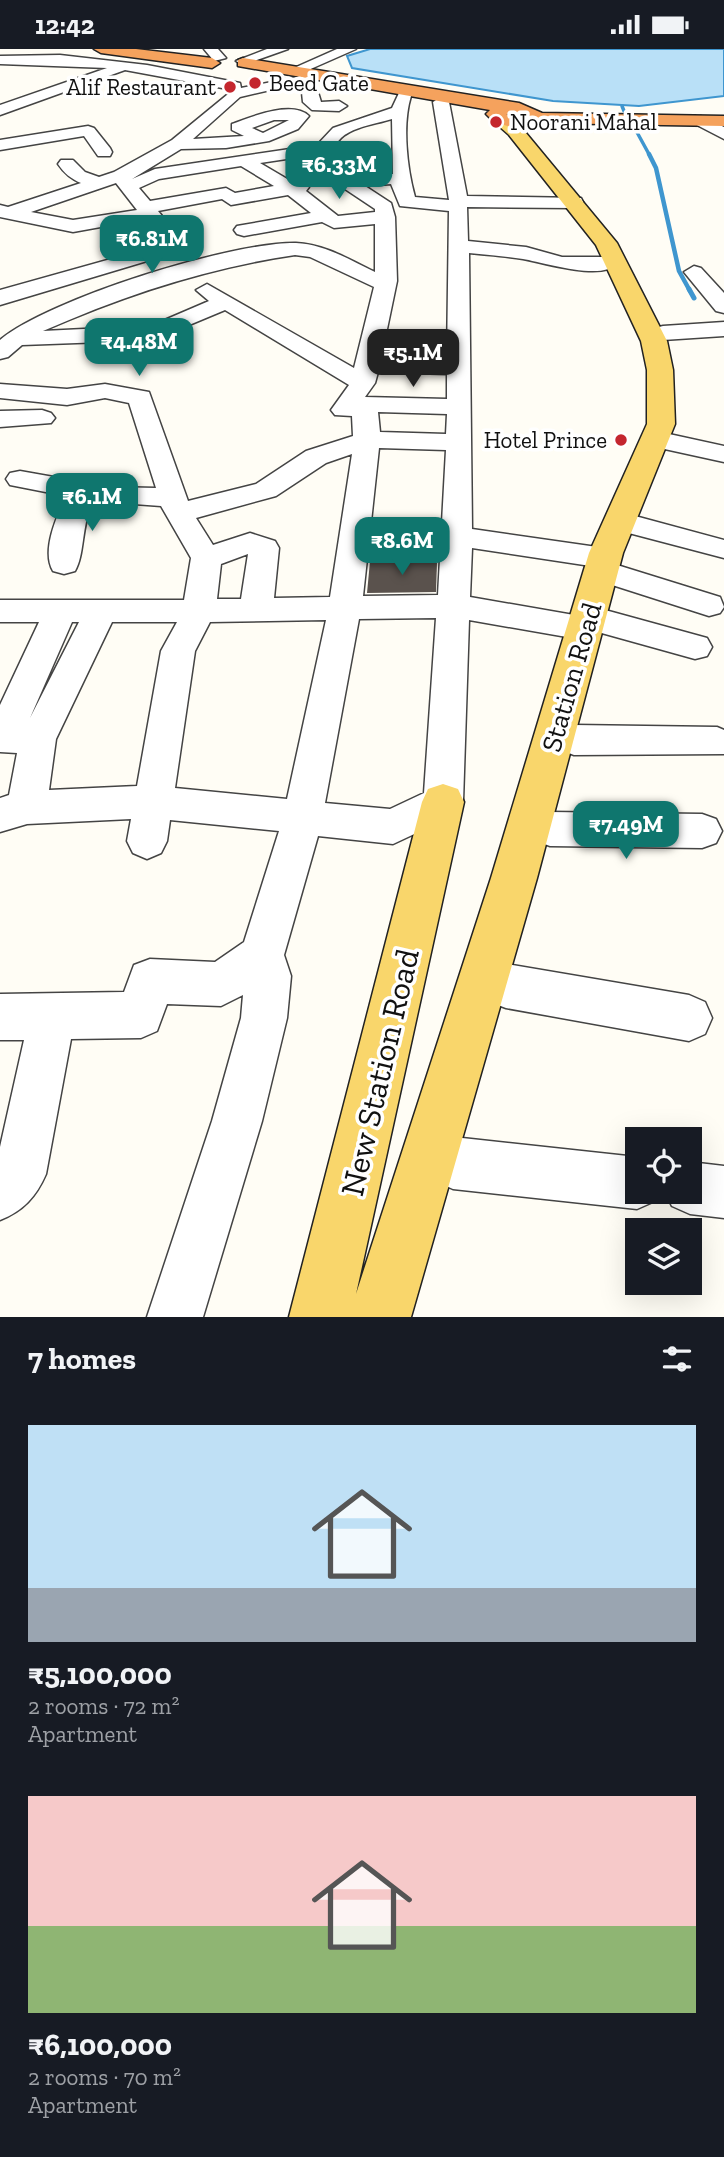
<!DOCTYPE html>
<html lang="en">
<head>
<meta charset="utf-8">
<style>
	:root { --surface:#171b24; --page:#242831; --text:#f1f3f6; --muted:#9ea1a6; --accent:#0f766e }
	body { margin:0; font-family:"Zilla Slab",serif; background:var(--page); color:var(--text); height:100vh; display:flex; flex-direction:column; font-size:26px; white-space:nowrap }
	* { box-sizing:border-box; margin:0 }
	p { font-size:23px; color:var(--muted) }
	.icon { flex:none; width:38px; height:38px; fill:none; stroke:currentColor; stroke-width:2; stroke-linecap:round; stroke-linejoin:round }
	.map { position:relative; height:1268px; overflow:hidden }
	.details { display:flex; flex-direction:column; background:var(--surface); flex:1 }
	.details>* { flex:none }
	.buttons { position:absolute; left:625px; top:1078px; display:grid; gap:14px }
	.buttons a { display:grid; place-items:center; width:77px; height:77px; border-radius:0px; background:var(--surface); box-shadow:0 7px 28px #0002; font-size:35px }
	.price { position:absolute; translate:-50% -60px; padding:0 16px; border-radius:14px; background:var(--accent); color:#fff; font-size:23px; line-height:46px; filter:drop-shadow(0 2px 4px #0008) }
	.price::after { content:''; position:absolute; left:50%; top:42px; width:21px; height:16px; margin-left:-10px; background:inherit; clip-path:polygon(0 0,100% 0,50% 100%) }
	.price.on { background:#222; color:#fff }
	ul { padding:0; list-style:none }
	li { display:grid; align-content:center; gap:14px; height:371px; padding:0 28px }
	li span { display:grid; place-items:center; height:217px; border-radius:0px; color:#555 }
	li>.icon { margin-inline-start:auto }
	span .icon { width:126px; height:126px; fill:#fffc; stroke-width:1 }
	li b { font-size:30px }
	h2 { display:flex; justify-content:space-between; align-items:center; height:84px; padding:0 28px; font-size:30px }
	.status { display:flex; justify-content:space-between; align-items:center; height:49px; padding:0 35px; background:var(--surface); direction:ltr }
	.status svg { height:19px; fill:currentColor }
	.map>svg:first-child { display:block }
</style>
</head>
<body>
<div class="status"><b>12:42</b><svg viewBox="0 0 49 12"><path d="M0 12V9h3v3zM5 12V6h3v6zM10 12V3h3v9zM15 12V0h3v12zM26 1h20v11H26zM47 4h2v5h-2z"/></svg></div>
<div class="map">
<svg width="724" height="1268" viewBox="0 0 724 1268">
	<rect width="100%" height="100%" fill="#fffdf5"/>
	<path fill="#b9e0f7" stroke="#3f96cf" stroke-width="2" d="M370,0H724V47L639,57L553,52L352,19L347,7Z"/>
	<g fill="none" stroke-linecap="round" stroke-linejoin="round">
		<path stroke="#3f96cf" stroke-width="3.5" d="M622,57L624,62
			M633,76L650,107"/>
		<path stroke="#3f96cf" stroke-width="4.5" d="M649,105L656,119L679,222L690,242"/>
		<path stroke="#3f96cf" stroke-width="5" d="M689,240L694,249"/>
	</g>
	<path fill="#5a524d" d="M370,512L437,514L436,543L367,544Z"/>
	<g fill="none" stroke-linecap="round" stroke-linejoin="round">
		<g stroke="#444" stroke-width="3">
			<path id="minor" d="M204,0H218L226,9L214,12Z
				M267,0H288L243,16L236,12Z
				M337,0H356L297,26L285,23Z
				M60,6L147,16L240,34L241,39L307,26L314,30L321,53L339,52L347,57L339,62L312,61L303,53L301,34L240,48L193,90L244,87L232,81V75C251,68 292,51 309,67L298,80L269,92L226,99L181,100L132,130L155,120L317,96L333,79L392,59L399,44L404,43L411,47C402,76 407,119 415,148L449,151L433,53L441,48L449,53L467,147L581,149L583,153L574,159L467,158L468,192L526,198L562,208H607L617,214C604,233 542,213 523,210C505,207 487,206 469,204L472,480L604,499L615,502L619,509L615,516L604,519L472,499L470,548L591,569L593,565L605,561L707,589L712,598L707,607L695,610L598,583L596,587L584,591L469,571L463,753L457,765L393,795L318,787L284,906L291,927L287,969L262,1072L203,1268H147L212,1072L241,969L243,946L221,957L167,955L157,982L141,989L71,990L46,1125C36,1148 23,1162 0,1171V1098L24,991H0V945L124,943L134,916L150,910L215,913L244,893L279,782L170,771L167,792L161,804L147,810L133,804L127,792L131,770L27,775L0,783V749L9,746L17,704L0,703V656L39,573H0V551H184L191,509L161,457L93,452C81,476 85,505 75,522L64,525L53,522C41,502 57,467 66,447L10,436L6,430L10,424L20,422L110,438L156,439L129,354L105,349L67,356L0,349V335L67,340L105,335L149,343L188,452L256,435L306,402L353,387L352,367L335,366L331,361L349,336L225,261L134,299L104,293L22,296L8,308L0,310V291C49,250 231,193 296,194C324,195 350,211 375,223V175L334,179L322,173L244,187L237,185L234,181L237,177L311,164L288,146L231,156L222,150L158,162L180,189L174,198L157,209L0,256V241L143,201L160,189L145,170L73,183L0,168V156L8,158L81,134C71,130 64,124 58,115L61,111H73L85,123L99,128L114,123L172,91L233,41L125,21L0,66V56L107,19L0,15V7ZM392,70L393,125L350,127L329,120C332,79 358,80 392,70ZM274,71H289L263,84L252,79ZM313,106L311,123L336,134L375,160V163L338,167L306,142L309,138L306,134H294L260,114ZM241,117L274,137L235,144L226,139L150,152L139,139L159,130ZM116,134L137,161L73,171L31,163ZM391,135L400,157L449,162L447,310L381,309L397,232L395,168L391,154L365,137ZM295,206L310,208L374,238L354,319L207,235L196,241L209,252L132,285L104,279L43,282C125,246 206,219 295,206ZM378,323L447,325V350L365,348L375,334ZM378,363L447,365L446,385L380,383ZM379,399L446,401L438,546L363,547ZM352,405L330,548L274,549L279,499L275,492L250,484L213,496L196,469L276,447L326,414ZM248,505L241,550H217L221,515ZM436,569L424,744L390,760L325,754L359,570ZM326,571L287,750L175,739L195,602L210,573ZM72,573H79L30,669ZM112,573H177L161,602L137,737L49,741L56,690Z
				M701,67L724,78V90L695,75L693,72Z
				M88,77L94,79L110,99L112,103L110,107H98L84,87L0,101V91Z
				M694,217L701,219L724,244V264L716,262L684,223Z
				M724,273V287L663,291L655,289L652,284L655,279L663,277Z
				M42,361L51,364L55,369L51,374L0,378V362Z
				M669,385L724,397V413L660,399L656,393L660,387Z
				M635,467L724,491V509L625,483L620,476L625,469Z
				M617,516L720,548L724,558L720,564L709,567L606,534L601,527L606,520Z
				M574,676L717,678L724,681V705L574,706L561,701L556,691L561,681Z
				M550,763L702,765L716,770L722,782L716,794L702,799L550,797L536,792L530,780L536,768Z
				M506,915L689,946L705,953L712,969L705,985L689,992L506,959L490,953L483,937L490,921Z
				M453,1088L637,1108V1143H659L655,1152L637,1160L453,1140L435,1132L427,1114L435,1096Z
				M690,1113L724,1117V1169L690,1165L672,1157L665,1143H690Z"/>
		</g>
		<g stroke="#222" stroke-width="3">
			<path id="major" d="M500,65L521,78L617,194L667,292L673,321L675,375L623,504L537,829L411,1268H289L422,753L428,740L443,735L458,740L464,753L356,1245L491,829L589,504L647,375V321L641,292L596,196L509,86L491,70Z"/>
		</g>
		<g stroke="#222" stroke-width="3">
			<path id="highway" d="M94,0H136L212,9L220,14L212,19L101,4Z
				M243,9L519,54L542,64L724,67V77L542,74L511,78L494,73L486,65L490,61L238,17V11ZM514,64L525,66H506Z"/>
		</g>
		<use href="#minor" fill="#fff" fill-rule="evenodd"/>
		<use href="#major" fill="#f9d66b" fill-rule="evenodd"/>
		<use href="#highway" fill="#f5a25d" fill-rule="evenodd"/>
	</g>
	<g fill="#c4262e" stroke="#fff" stroke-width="2.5">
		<circle cx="255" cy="34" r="7"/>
		<circle cx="230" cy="38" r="7"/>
		<circle cx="496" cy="73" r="7"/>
		<circle cx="621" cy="391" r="7"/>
	</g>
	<g text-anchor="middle" stroke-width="7" stroke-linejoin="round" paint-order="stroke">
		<g font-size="23" fill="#111" stroke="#fff" text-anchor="start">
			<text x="269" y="42">Beed Gate</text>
			<text x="216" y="46" text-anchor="end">Alif Restaurant</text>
			<text x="510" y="81">Noorani Mahal</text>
			<text x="607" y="399" text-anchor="end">Hotel Prince</text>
		</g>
		<g font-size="28" fill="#111" stroke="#fff">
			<text transform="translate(571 628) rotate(-74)" y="10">Station Road</text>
		</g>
		<g font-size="33" fill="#111" stroke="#fff">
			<text transform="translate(379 1023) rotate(-77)" y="12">New Station Road</text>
		</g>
	</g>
</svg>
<div class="buttons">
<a><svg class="icon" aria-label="locate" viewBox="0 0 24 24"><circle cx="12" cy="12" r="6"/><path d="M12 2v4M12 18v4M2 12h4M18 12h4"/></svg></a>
<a><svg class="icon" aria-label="layers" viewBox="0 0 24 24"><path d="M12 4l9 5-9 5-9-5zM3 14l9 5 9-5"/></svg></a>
</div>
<b class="price" style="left:339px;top:152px">₹6.33M</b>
<b class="price" style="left:152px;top:226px">₹6.81M</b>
<b class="price" style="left:139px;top:329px">₹4.48M</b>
<b class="price on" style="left:413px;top:340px">₹5.1M</b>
<b class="price" style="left:92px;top:484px">₹6.1M</b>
<b class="price" style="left:402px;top:528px">₹8.6M</b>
<b class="price" style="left:626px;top:812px">₹7.49M</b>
</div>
<section class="details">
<h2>7 homes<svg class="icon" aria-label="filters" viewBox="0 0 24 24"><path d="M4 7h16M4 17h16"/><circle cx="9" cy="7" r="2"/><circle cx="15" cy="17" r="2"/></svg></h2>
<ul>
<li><span style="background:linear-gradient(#bfe0f5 75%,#9aa5b1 0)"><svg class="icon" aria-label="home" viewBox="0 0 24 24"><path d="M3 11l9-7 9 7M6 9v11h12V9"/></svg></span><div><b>₹5,100,000</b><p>2 rooms · 72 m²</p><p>Apartment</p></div></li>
<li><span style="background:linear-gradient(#f6c9c9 60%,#8fb573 0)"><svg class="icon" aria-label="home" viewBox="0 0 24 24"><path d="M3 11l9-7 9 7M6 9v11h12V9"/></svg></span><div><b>₹6,100,000</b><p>2 rooms · 70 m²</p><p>Apartment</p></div></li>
</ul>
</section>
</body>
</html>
